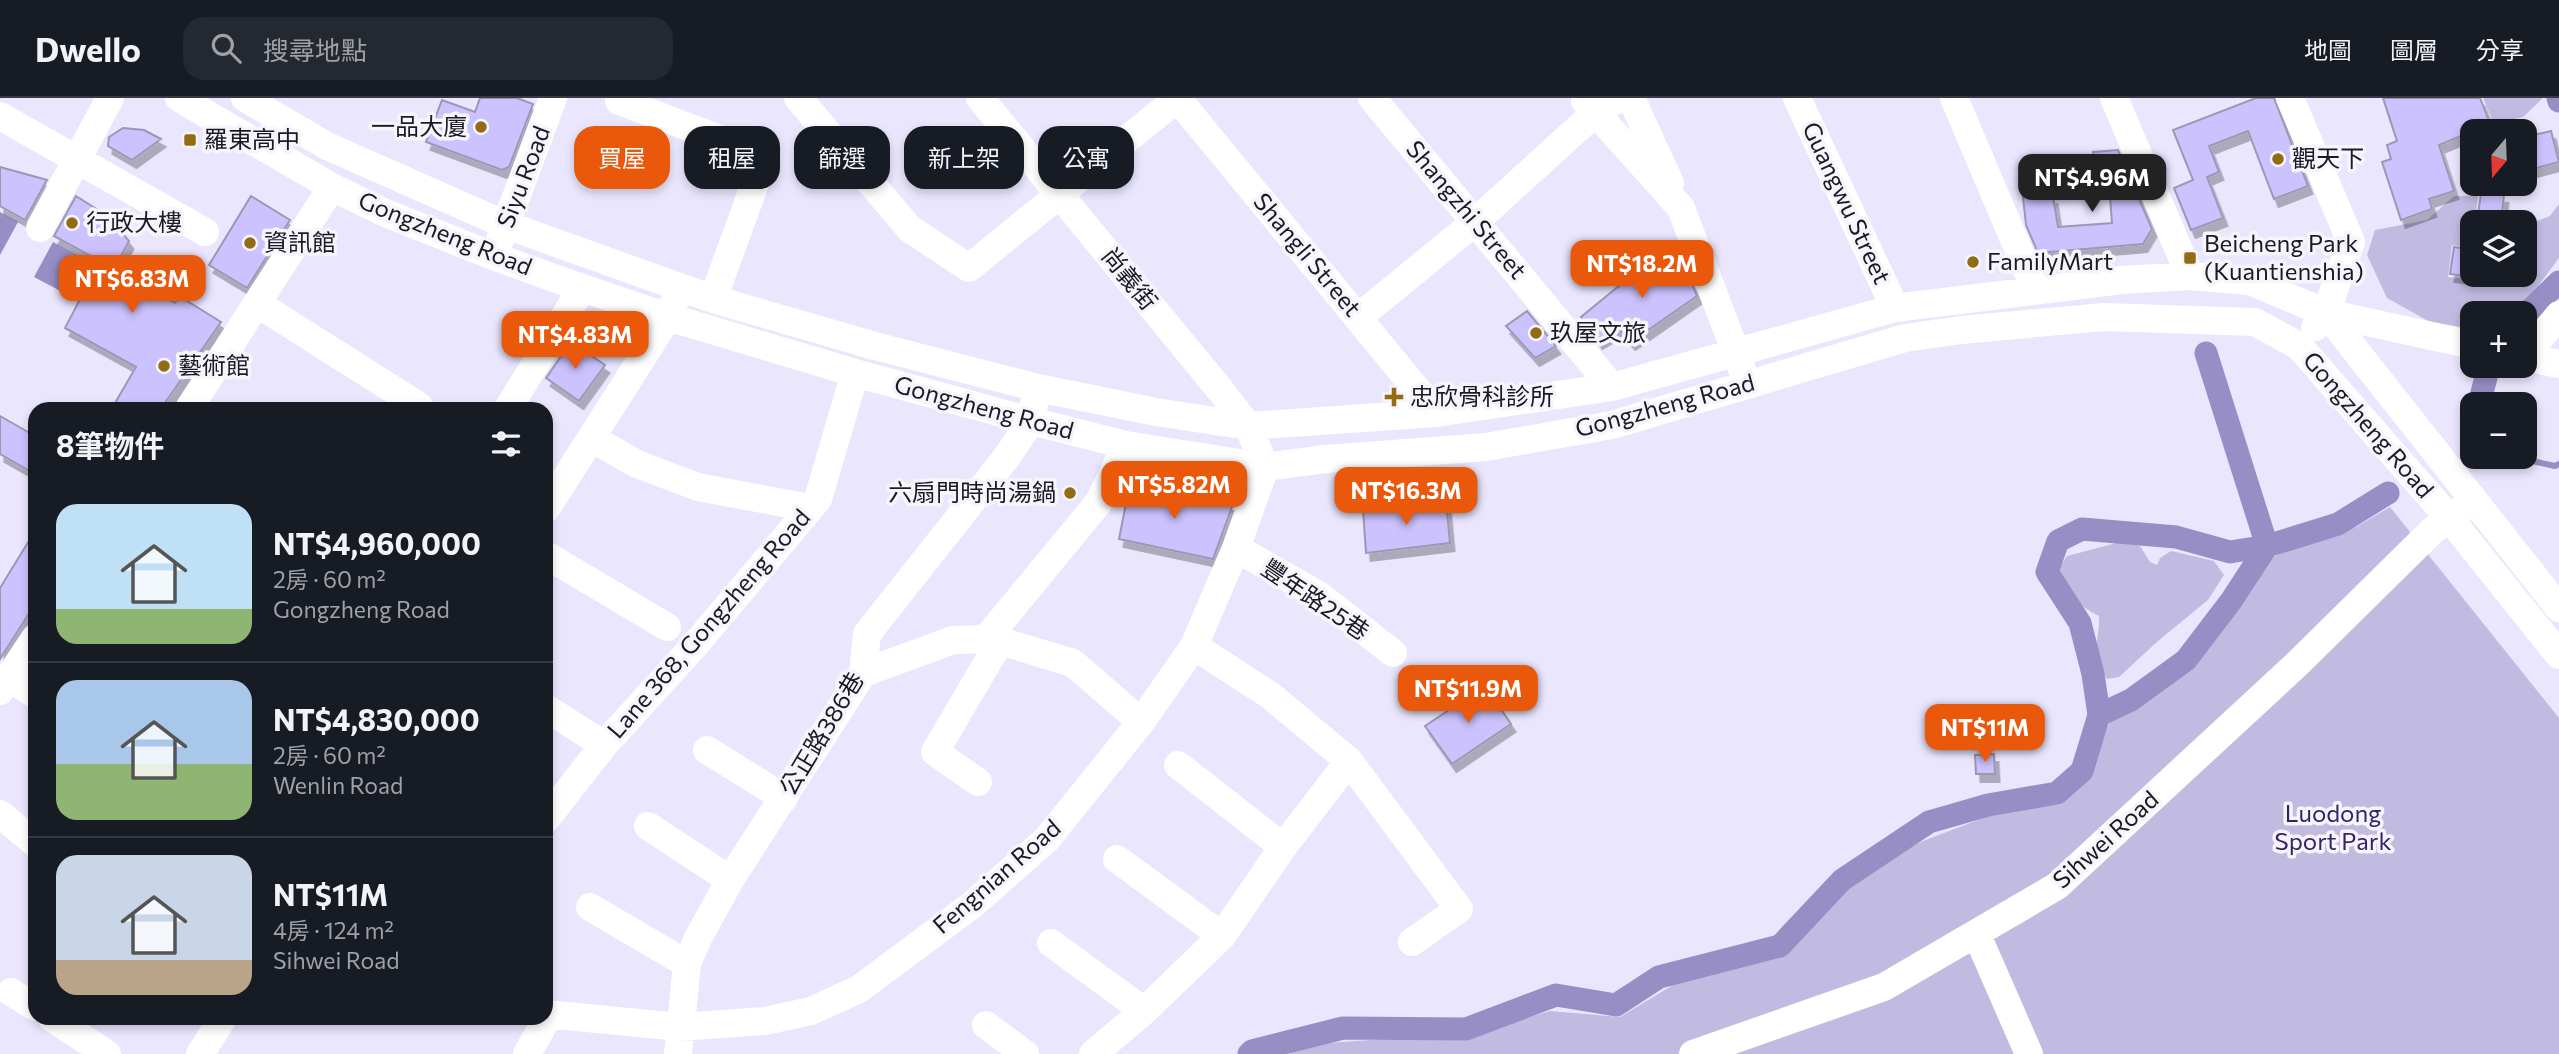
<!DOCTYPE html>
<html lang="zh-TW">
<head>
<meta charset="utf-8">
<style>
	:root { --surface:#171b24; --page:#242831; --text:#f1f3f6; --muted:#9ea1a6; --line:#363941; --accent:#ea580c }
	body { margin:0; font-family:Commissioner,"Noto Sans TC",sans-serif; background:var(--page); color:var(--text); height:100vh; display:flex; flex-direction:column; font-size:26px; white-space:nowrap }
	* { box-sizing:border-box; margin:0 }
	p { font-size:23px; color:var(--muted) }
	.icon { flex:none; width:38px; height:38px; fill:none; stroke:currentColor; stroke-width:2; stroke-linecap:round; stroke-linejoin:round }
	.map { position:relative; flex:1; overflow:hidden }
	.sheet { position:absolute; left:28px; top:304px; width:525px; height:623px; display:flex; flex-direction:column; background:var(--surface); border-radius:21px; box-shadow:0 4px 10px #0003 }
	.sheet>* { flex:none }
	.top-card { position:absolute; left:574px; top:28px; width:665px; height:63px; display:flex; gap:14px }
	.needle { width:46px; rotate:199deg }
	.tools { position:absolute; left:2460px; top:21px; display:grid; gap:14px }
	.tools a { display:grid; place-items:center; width:77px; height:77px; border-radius:14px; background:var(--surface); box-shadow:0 4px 10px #0003; font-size:35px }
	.price { position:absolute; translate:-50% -60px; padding:0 16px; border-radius:14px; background:var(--accent); color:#fff; font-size:23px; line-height:46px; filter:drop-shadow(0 2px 4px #0008) }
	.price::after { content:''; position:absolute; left:50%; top:42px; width:21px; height:16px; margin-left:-10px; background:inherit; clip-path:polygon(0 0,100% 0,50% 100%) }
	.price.active { background:#222; color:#fff }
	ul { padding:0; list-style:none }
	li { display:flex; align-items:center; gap:21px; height:175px; padding:0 28px }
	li+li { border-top:2px solid var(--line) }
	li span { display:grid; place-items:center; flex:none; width:196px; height:140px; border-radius:21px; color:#555 }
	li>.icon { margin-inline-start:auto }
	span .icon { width:84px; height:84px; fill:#fffc; stroke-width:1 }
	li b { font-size:30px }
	h2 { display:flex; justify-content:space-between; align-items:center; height:84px; padding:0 28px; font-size:30px }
	.tag { padding:0 24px; border-radius:21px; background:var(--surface); box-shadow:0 4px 10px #0003; font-size:24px; line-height:63px }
	.tag.active { background:var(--accent); color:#fff }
	header { display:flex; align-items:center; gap:42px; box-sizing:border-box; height:98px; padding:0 35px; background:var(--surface); border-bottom:2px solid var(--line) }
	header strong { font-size:33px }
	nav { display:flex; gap:38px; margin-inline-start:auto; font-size:24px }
	.search { width:490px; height:63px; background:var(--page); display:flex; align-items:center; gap:18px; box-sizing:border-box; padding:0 24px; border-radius:21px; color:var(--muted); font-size:26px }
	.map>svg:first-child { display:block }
</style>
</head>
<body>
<header>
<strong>Dwello</strong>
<div class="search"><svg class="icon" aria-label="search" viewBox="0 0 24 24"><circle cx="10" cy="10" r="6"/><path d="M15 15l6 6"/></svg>搜尋地點</div>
<nav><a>地圖</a><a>圖層</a><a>分享</a></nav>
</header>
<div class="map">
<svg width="2559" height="956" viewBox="0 0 2559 956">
	<defs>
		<filter id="shadow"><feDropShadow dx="4.5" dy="8" stdDeviation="0" flood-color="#0004"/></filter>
	</defs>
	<rect width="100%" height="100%" fill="#e9e6fe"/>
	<path fill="#c1bbe2" d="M2483,0H2543L2523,19L2494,26Z
		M2454,98H2478L2475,124H2473L2472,150L2452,147L2448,179L2522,187L2535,124L2550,118L2559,106V160L2536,191L2513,215H2473V231L2430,224L2387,200L2367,157L2375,132L2427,122Z
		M2390,409L2559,620V956H1290L1312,946L1476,935L1550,913L1620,919L1698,872L1788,838L1858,775L1923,743L2017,707L2082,688L2112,619L2211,536L2255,467L2335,432L2356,429Z
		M2124,443L2140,448L2150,464L2157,467L2160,460L2171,453L2214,463L2224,477L2208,502L2158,543L2119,579L2107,581C2088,554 2100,546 2099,518C2078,508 2066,494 2057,473L2067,458Z"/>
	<path fill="#988ec6" d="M0,114L18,124L0,157Z
		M53,144L88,163L70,198L34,179Z"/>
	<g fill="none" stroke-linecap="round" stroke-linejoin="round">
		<path stroke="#988ec6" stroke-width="6" d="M2472,341H2473
			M2514,359L2555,368L2559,366"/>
		<path stroke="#988ec6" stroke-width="23" d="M2558,0L2559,3
			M2525,217L2559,184
			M2479,306L2489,268
			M2472,341L2473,339
			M2099,617L2131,602L2186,562L2231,503L2267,448L2206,255
			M1249,956L1252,953L1343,930L1466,931L1556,897L1616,907L1659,879L1780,848L1842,782L1929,724L1988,707L2057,695L2082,673L2099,617L2093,576L2080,525L2047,474L2058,443L2082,431L2176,439L2230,454L2267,448L2338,426L2388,395"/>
	</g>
	<path fill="#ccc2fe" stroke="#9c98b4" stroke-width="2" filter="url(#shadow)" d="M480,0H517L533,6L509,69L502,72L426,44L442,2L475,14Z
		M2256,0H2274L2308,88L2274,101L2248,33L2209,48L2219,74L2207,79L2223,120L2191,132L2174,90L2193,82L2173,32Z
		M2383,0H2480L2493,33H2473L2439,47L2454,93L2429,101L2432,111L2401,122L2382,64L2391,61L2387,47L2397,43Z
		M123,30L144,32L161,41L132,62L108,48L109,39Z
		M2551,33L2559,64L2525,73V39Z
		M2118,52L2152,131L2143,146L2038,155L2026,127L2023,99L2053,98L2058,129L2112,125L2109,86H2097L2093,54Z
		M0,69L47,82L25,122L0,108Z
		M2481,95L2504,97L2501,124H2477Z
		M76,98L109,119L129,143L114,171L175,205L179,198L221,224L160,312H111L136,269L65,230L100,163L54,138Z
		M251,98L290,122L247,190L209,167Z
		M2454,149L2473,152V179L2450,176Z
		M1664,151L1692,186L1697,198L1631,244L1619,231L1598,243L1581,219Z
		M1527,213L1556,248L1535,260L1506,228Z
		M571,244L605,267L579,303L546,280Z
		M0,318L35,338V376L0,356Z
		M1130,385L1233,406L1213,461L1119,441Z
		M1446,403L1450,445L1366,455L1363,411Z
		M35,433V506L0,561V490Z
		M1485,588L1511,626L1452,666L1425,628Z
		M1994,656L1995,676H1976L1975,657Z"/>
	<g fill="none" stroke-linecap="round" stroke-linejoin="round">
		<path stroke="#fff" stroke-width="28" d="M179,0L332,89L383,114L493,158L582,190L668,219L855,275L1031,323L1126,347L1265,369L1325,361L1486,349L1612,327L1905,240L1961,232L2104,219L2255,224L2299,248L2450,421L2559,557
			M245,0L327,48L506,127L713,201L875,248L1038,290L1156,314L1248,328L1436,315L1612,289L1895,210L2122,182L2190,178L2250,183L2326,215L2559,510
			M798,0L910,131L969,170L1178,0
			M1177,0L1436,315
			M1372,0L1612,289
			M1631,0L1670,85
			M1797,0L1895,210
			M1954,0L2035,191
			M2114,0L2190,178
			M2290,0L2351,144L2326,215L2315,229
			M619,3L765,58L713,201
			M1585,3L1681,110L1742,271
			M0,18L205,134
			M40,130L110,0
			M500,142L553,0
			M258,206L419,308
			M2326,215L2473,247
			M1359,219L1476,123L1595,15L1619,0
			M2525,258L2559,217
			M2525,259L2559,266
			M188,312L332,89
			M507,312L582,190
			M591,340L637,366L698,389L810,410
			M546,411L668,219L675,202
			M1236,450L1320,498L1393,555
			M546,457L667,529
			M986,541L1099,404L1126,347
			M1194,548L1271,598L1349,663L1459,811L1412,844
			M863,575L953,542L986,541L1000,543L1073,565L1141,624
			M9,580L35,596
			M0,593L35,540
			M546,610L604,647
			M707,652L784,700
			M1178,667L1283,749
			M978,684L935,654L1000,543
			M0,716L35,745
			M546,721L604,647L695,547L818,401L855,275
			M648,728L730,782
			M1117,761L1222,838
			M590,809L687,866
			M1977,837L2029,956
			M1051,845L1144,913
			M11,894L35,909
			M546,916L680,929L765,923L811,913L859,891L972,807L1047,741L1141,624L1194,548L1236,450L1265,369L1248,328L1221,293L980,0
			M52,920L107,956
			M986,927L1025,956
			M200,956L223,920
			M527,956L549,917
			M678,956L687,866L698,840L730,782L863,575L867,536L1006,360L1031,323L1034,306
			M1093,956L1144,913L1222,838L1283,749L1349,663
			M1693,956L1884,889L2057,788L2297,566L2433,432L2464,410"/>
	</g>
	<g fill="#926b13" stroke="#f6f5fc" stroke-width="2.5">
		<circle cx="481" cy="29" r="7"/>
		<rect x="183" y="35" width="14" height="14" rx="3.5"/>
		<circle cx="2278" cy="61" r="7"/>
		<circle cx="72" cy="125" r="7"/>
		<circle cx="250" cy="145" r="7"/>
		<rect x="2183" y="153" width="14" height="14" rx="3.5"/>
		<circle cx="1973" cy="164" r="7"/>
		<circle cx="1536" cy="235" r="7"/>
		<circle cx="164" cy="268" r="7"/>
		<path d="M1390.5 288.5h7v7h7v7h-7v7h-7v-7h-7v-7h7z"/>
		<circle cx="1070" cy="395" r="7"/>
	</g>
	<g text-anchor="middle" stroke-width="7" stroke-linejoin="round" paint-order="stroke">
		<g font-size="24" fill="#1b1a24" stroke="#f6f5fc" text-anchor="start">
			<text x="467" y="37" text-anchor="end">一品大廈</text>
			<text x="204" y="50">羅東高中</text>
			<text x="2292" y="69">觀天下</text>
			<text x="86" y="133">行政大樓</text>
			<text x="264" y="153">資訊館</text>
			<text x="2204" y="154">Beicheng Park<tspan x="2204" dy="28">(Kuantienshia)</tspan></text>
			<text x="1987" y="172">FamilyMart</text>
			<text x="1550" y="243">玖屋文旅</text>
			<text x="178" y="276">藝術館</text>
			<text x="1410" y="307">忠欣骨科診所</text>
			<text x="1056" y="403" text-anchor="end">六扇門時尚湯鍋</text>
		</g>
		<g font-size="24" fill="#1b1a24" stroke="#f6f5fc">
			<text transform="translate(524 79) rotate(-69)" y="8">Siyu Road</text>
			<text transform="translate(1846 105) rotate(65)" y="8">Guangwu Street</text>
			<text transform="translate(1466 112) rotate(50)" y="8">Shangzhi Street</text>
			<text transform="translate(445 136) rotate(22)" y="8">Gongzheng Road</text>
			<text transform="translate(1307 157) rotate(50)" y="8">Shangli Street</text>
			<text transform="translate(1129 181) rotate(51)" y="8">尚義街</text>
			<text transform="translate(1665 308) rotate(-15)" y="8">Gongzheng Road</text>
			<text transform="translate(984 310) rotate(15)" y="8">Gongzheng Road</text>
			<text transform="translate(2368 327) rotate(49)" y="8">Gongzheng Road</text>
			<text transform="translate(1315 502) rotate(34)" y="8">豐年路25巷</text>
			<text transform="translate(709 526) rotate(-49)" y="8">Lane 368, Gongzheng Road</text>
			<text transform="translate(822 636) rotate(-59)" y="8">公正路386巷</text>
			<text transform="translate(2106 742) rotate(-42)" y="8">Sihwei Road</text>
			<text transform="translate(997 779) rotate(-41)" y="8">Fengnian Road</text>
		</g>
		<g font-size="24" fill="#362266" stroke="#f6f5fc">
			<text x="2333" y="724">Luodong<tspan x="2333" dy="28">Sport Park</tspan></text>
		</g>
	</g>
</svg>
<div class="tools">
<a><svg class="needle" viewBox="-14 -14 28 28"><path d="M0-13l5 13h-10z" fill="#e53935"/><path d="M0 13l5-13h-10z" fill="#9ea1a6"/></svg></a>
<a><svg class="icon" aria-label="layers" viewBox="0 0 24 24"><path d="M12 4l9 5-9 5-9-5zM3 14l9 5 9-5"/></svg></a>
<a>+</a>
<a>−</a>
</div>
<b class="price active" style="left:2092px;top:116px">NT$4.96M</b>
<b class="price" style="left:1642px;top:202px">NT$18.2M</b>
<b class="price" style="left:132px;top:217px">NT$6.83M</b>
<b class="price" style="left:575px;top:273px">NT$4.83M</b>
<b class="price" style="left:1174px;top:423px">NT$5.82M</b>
<b class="price" style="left:1406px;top:429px">NT$16.3M</b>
<b class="price" style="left:1468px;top:627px">NT$11.9M</b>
<b class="price" style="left:1985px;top:666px">NT$11M</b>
<div class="top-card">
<a class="tag active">買屋</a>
<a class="tag">租屋</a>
<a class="tag">篩選</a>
<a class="tag">新上架</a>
<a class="tag">公寓</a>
</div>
<section class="sheet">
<h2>8筆物件<svg class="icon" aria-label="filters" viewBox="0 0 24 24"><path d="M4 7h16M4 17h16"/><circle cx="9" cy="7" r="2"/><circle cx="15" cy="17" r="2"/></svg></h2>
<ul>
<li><span style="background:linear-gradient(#bfe0f5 75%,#8fb573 0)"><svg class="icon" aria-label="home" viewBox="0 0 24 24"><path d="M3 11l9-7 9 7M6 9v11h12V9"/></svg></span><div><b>NT$4,960,000</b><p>2房 · 60 m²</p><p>Gongzheng Road</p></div></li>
<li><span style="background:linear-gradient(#a9c7e8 60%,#8fb573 0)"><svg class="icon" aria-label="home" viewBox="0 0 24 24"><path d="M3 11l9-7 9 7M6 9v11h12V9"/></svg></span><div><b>NT$4,830,000</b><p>2房 · 60 m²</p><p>Wenlin Road</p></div></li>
<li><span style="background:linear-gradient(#c9d6e8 75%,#b9a48a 0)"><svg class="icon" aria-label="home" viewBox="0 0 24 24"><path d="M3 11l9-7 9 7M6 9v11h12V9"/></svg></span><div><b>NT$11M</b><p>4房 · 124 m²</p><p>Sihwei Road</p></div></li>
</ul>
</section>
</div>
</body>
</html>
